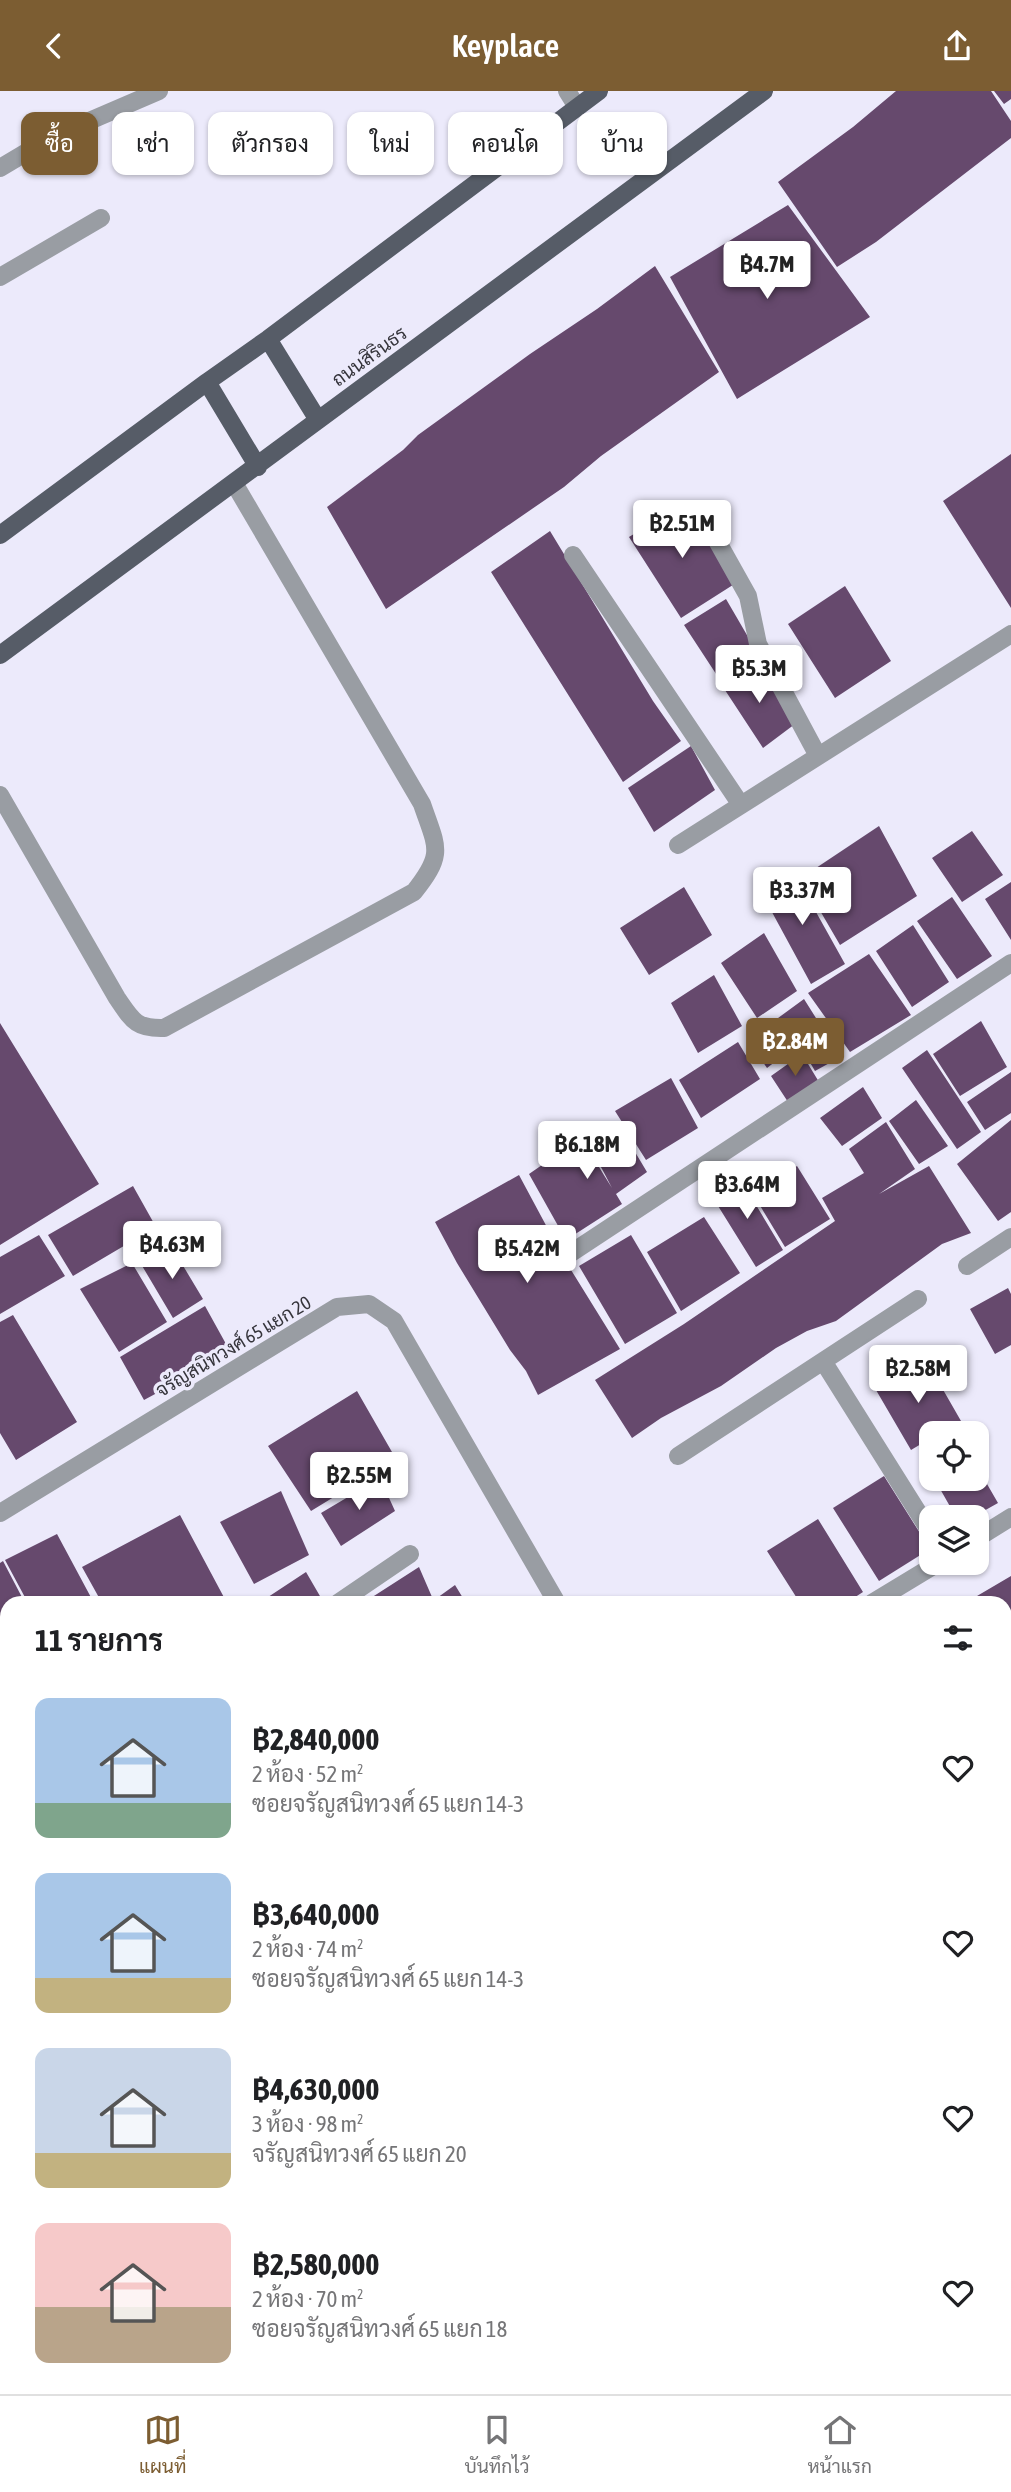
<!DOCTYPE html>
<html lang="th">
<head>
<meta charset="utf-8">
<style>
	:root { --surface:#fff; --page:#f2f2f2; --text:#202124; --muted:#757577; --line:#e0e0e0; --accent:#7c5d32 }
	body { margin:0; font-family:"Asap Condensed",Sarabun,sans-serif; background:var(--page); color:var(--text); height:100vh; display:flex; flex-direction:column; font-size:26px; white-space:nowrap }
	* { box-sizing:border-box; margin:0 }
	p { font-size:23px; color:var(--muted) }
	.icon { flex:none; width:38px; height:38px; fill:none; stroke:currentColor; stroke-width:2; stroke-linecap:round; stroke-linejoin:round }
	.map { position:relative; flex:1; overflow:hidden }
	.details { position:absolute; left:0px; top:1505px; width:1012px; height:798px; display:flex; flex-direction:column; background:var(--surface); border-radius:21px 21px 0 0; box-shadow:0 2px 5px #0004 }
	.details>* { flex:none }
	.top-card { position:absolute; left:21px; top:21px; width:970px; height:63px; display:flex; gap:14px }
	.fabs { position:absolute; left:919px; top:1330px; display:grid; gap:14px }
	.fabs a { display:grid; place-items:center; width:70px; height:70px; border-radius:14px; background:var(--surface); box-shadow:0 2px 5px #0004; font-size:35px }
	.price { position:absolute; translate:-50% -60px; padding:0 16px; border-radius:7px; background:#fff; color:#222; font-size:23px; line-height:46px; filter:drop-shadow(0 2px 4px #0008) }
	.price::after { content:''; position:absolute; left:50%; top:42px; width:21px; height:16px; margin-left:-10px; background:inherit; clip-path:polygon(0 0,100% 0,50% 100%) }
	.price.current { background:var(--accent); color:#fff }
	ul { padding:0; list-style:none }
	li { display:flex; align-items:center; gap:21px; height:175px; padding:0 35px }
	li span { display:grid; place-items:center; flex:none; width:196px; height:140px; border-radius:14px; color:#555 }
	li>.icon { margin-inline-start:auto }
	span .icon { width:84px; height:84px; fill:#fffc; stroke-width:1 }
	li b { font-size:30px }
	h2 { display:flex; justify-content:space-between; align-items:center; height:84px; padding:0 35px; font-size:30px }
	.chip { padding:0 24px; border-radius:14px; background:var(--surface); box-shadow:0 2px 5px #0004; font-size:24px; line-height:63px }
	.chip.current { background:var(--accent); color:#fff }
	header { display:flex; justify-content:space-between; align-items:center; height:91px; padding:0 35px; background:var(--accent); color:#fff; font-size:32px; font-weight:600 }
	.tabs { display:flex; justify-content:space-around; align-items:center; height:98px; border-top:2px solid var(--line); background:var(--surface); font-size:19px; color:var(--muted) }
	.tabs a { display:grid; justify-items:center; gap:4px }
	.tabs .current { color:var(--accent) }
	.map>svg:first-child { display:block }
</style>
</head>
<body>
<header><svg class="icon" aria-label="back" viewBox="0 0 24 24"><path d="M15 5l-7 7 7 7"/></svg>Keyplace<svg class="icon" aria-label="share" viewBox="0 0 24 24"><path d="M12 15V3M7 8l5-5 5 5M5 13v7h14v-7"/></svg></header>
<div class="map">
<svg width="1011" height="2303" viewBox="0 0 1011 2303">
	<rect width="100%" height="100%" fill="#eceafb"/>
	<path fill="#66496d" d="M896,0H991L1011,30V47L876,151L837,176L778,91L853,36Z
		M994,0H1011V8L1004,13Z
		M788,114L870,226L737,308L670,186Z
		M655,175L719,281L601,365L564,396L386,518L327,416L403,359L418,344L530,263L597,218Z
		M1011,363V517L943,410Z
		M684,412L736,492L681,527L629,446Z
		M550,440L653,610L681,650L623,691L491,481Z
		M845,495L891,570L835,607L788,533Z
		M726,508L758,563L720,589L684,534Z
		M758,572L795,633L763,657L723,596Z
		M691,655L715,699L654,741L628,697Z
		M879,735L917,805L840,854L801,787Z
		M972,740L1003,784L962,811L932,767Z
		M792,778L845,873L811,893L760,799Z
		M1011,791V849L985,808Z
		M684,796L712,844L649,884L620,837Z
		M952,806L992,865L957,888L917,830Z
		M913,834L949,891L912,916L876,860Z
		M764,842L797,900L757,927L721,872Z
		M869,863L911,924L850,961L808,902Z
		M714,884L742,935L698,962L671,912Z
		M804,908L821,935L767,977L748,949Z
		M981,930L1007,976L960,1005L933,963Z
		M0,932L99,1093L0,1154Z
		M829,935L844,964L815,980L802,958Z
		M738,951L760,988L701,1027L679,989Z
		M927,959L981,1041L957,1058L902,977Z
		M802,963L819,991L788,1011L771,985Z
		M1011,981V1022L985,1039L967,1011Z
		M671,987L698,1037L646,1069L615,1020Z
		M863,996L882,1027L842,1055L820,1027Z
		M916,1009L948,1055L919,1073L889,1030Z
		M1011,1029V1121L998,1130L957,1073Z
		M886,1031L915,1078L879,1103L929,1075L971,1142L942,1153L836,1230L807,1240L776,1257L721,1295L661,1327L632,1347L595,1289L684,1233L835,1130L822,1107L864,1082L849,1058Z
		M620,1036L647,1081L616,1103L622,1113L566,1149L529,1083L581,1047L612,1097L591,1057Z
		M797,1075L830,1128L785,1156L753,1103Z
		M519,1084L563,1166L620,1258L538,1304L526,1280L510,1259L457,1172L435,1131Z
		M738,1084L783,1159L756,1176L710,1102Z
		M133,1095L156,1136L73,1185L48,1144Z
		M704,1126L740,1182L681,1220L647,1161Z
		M39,1144L65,1185L0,1223V1166Z
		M631,1144L677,1222L625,1253L579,1175Z
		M170,1153L203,1208L173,1227L141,1173Z
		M132,1172L167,1231L119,1261L80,1198Z
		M1008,1197L1011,1203V1254L995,1263L970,1218Z
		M205,1215L231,1262L144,1309L120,1266Z
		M13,1224L77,1331L16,1369L0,1342V1231Z
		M926,1269L961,1330L940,1342H931V1347L911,1359L876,1299Z
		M357,1300L396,1368L311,1420L268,1355Z
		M976,1374L998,1412L973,1426H956L935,1389L976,1388Z
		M884,1385L930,1458L879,1490L833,1417Z
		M380,1387L395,1420L341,1455L321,1422Z
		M281,1400L309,1464L254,1493L220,1431Z
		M180,1424L227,1512H102L82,1476Z
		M818,1428L863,1501L846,1512H800L767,1460Z
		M57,1443L94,1512H28L5,1469Z
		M3,1470L25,1512H7V1645L0,1648V1472Z
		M419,1476L432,1506L422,1512H363Z
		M306,1481L324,1512H259Z
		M1011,1485V1564L1004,1552V1512H981L977,1505Z
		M455,1494L466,1512H430Z
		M1007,1573L1011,1580V1651L1004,1655V1574Z
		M7,1660V1688L0,1677V1664Z
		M0,1738L7,1751V1854L0,1857Z
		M1004,1845L1011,1857V1900L1004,1904Z
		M1011,1965V2049L1004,2036V1968Z
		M0,1988L7,2002V2092L0,2095Z
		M1011,2074V2106L1004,2094V2077Z
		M1004,2111L1011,2123V2149L1004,2153Z
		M7,2154V2296H96L83,2303H0V2158Z
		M1004,2237L1011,2249V2291L1004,2294Z
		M121,2296H146L150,2303H109Z
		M158,2296H211L215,2303H162Z
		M217,2296H269L273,2303H221Z
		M388,2296H413L417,2303H376Z
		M419,2296H479L483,2303H423Z
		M481,2296H554L542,2303H485Z
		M585,2296H651L639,2303H573Z
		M873,2296H943L947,2303H877Z
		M966,2296H1001L988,2303H970Z"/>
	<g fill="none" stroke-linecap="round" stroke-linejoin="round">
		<path stroke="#999da3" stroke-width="18" d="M567,0L577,16
			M0,77L52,46L159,0
			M0,186L101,127
			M701,421L748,505L758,553L818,665
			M573,464L741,714
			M0,704L117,907C132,929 136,938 164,937L414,801C445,762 437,757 422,713L234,392
			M678,754L1011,543
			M568,1164L1011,872
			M967,1175L1011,1146
			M823,1270L931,1442
			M678,1365L918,1208
			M0,1422L337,1216L369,1213L394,1230L557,1512
			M976,1448L1011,1426
			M338,1512L410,1463
			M872,1512L938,1472
			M1004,1691L1011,1687
			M0,1887L7,1884
			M1004,1945L1011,1942
			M0,1973L7,1985
			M0,2131L7,2127
			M1004,2180L1011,2176
			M315,2303L328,2296
			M780,2303L792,2296"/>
		<path stroke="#565c67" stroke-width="18" d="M268,248L318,329
			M207,291L258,376
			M0,444L207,291L268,248L599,0
			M0,564L764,0"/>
	</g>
	<g text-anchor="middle" stroke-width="7" stroke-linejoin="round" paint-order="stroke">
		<g font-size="19" fill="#35343b" stroke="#eceafb">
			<text transform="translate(369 265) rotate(-36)" y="7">ถนนสิรินธร</text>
			<text transform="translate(233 1255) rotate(-31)" y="7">จรัญสนิทวงศ์ 65 แยก 20</text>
		</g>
	</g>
</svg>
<div class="fabs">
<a><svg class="icon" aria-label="locate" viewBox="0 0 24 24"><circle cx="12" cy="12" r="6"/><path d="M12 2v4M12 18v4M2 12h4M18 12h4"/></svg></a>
<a><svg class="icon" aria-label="layers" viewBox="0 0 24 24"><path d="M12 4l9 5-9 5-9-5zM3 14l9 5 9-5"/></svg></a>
</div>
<b class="price" style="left:767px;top:210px">฿4.7M</b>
<b class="price" style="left:682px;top:469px">฿2.51M</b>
<b class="price" style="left:759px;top:614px">฿5.3M</b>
<b class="price" style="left:802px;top:836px">฿3.37M</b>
<b class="price current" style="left:795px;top:987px">฿2.84M</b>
<b class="price" style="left:587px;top:1090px">฿6.18M</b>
<b class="price" style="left:747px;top:1130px">฿3.64M</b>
<b class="price" style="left:172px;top:1190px">฿4.63M</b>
<b class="price" style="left:527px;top:1194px">฿5.42M</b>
<b class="price" style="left:918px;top:1314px">฿2.58M</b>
<b class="price" style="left:359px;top:1421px">฿2.55M</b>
<div class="top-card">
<a class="chip current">ซื้อ</a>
<a class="chip">เช่า</a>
<a class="chip">ตัวกรอง</a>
<a class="chip">ใหม่</a>
<a class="chip">คอนโด</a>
<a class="chip">บ้าน</a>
</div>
<section class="details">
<h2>11 รายการ<svg class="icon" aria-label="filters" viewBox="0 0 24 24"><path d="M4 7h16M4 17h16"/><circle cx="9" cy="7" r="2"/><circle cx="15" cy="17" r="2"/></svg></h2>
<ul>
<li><span style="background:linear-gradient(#a9c7e8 75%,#7fa58c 0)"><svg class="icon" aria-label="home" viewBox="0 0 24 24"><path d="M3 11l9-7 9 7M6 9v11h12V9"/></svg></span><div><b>฿2,840,000</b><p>2 ห้อง · 52 m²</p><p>ซอยจรัญสนิทวงศ์ 65 แยก 14-3</p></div><svg class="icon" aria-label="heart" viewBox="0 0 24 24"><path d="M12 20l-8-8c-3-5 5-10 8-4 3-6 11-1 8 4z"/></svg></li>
<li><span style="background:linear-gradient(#a9c7e8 75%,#c2b280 0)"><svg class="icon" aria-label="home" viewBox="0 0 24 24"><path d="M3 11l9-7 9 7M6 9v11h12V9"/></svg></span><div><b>฿3,640,000</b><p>2 ห้อง · 74 m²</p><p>ซอยจรัญสนิทวงศ์ 65 แยก 14-3</p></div><svg class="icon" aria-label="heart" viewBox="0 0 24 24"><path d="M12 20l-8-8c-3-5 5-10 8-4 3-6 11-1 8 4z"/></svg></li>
<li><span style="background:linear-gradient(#c9d6e8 75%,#c2b280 0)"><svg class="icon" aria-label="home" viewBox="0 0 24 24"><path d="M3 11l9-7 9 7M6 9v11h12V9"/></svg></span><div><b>฿4,630,000</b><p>3 ห้อง · 98 m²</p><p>จรัญสนิทวงศ์ 65 แยก 20</p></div><svg class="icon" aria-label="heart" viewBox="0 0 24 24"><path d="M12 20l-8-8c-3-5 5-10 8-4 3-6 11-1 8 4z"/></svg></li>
<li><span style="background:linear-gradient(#f6c9c9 60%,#b9a48a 0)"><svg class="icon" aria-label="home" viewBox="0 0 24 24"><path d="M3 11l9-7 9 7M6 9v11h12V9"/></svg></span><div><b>฿2,580,000</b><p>2 ห้อง · 70 m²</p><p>ซอยจรัญสนิทวงศ์ 65 แยก 18</p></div><svg class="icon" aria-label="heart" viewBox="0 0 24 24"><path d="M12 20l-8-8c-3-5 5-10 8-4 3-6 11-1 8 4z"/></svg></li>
</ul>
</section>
</div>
<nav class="tabs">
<a class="current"><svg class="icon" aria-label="map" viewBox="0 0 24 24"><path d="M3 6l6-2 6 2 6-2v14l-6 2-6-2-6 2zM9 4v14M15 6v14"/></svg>แผนที่</a>
<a><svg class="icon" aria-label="saved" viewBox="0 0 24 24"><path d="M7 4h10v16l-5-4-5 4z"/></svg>บันทึกไว้</a>
<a><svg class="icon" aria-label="home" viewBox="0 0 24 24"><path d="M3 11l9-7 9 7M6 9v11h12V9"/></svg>หน้าแรก</a>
</nav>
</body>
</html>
